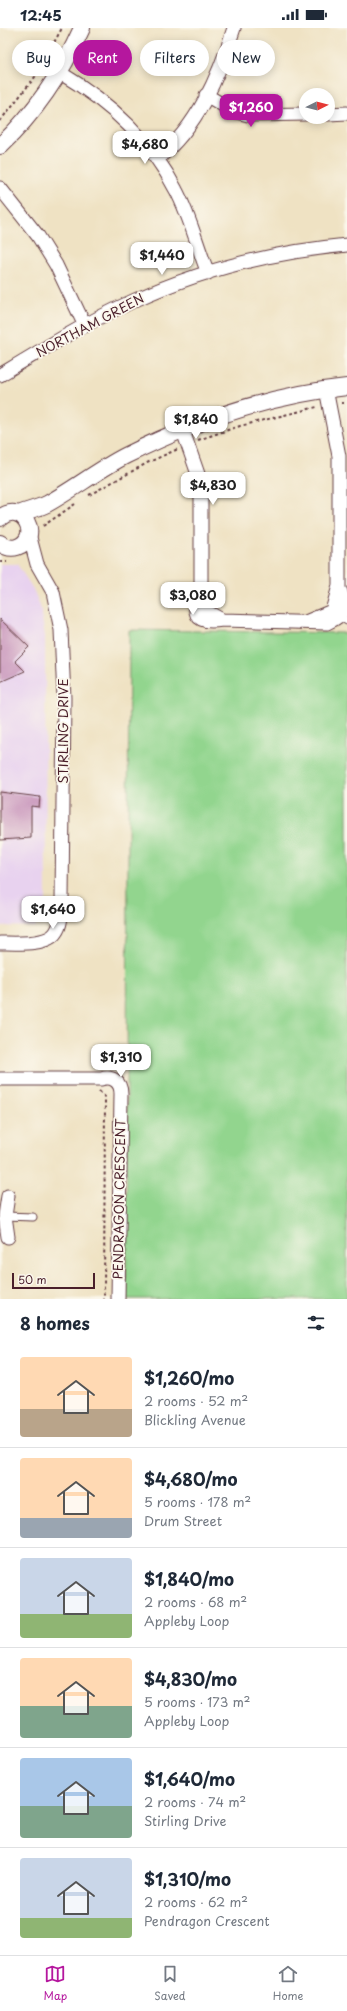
<!DOCTYPE html>
<html lang="en">
<head>
<meta charset="utf-8">
<style>
	:root { --surface:#fff; --page:#f6f6f7; --text:#1f2937; --muted:#747a83; --line:#e0e1e3; --accent:#b5179e }
	body { margin:0; font-family:"Playpen Sans",sans-serif; background:var(--page); color:var(--text); height:100vh; display:flex; flex-direction:column; font-size:15px; white-space:nowrap }
	* { box-sizing:border-box; margin:0 }
	p { font-size:13px; color:var(--muted) }
	.icon { flex:none; width:22px; height:22px; fill:none; stroke:currentColor; stroke-width:2; stroke-linecap:round; stroke-linejoin:round }
	.map { position:relative; height:1271px; overflow:hidden }
	.panel { display:flex; flex-direction:column; background:var(--surface); flex:1 }
	.panel>* { flex:none }
	.hud { position:absolute; left:12px; top:12px; width:323px; height:36px; display:flex; gap:8px }
	.needle { width:26px; rotate:84deg }
	.buttons { position:absolute; left:299px; top:60px; display:grid; gap:8px }
	.buttons a { display:grid; place-items:center; width:36px; height:36px; border-radius:50%; background:var(--surface); box-shadow:0 2px 10px #0003; font-size:20px }
	.scale { position:absolute; left:12px; bottom:10px; width:83px; box-sizing:border-box; padding-left:4px; border:2px solid #4a1f2b; border-top:0; font-size:11px; line-height:14px; white-space:nowrap; color:#4a1f2b; -webkit-text-stroke:3px #fbf7ec; paint-order:stroke }
	.price { position:absolute; translate:-50% -34px; padding:0 9px; border-radius:8px; background:#fff; color:#222; font-size:13px; line-height:26px; filter:drop-shadow(0 1px 2px #0008) }
	.price::after { content:''; position:absolute; left:50%; top:24px; width:12px; height:9px; margin-left:-6px; background:inherit; clip-path:polygon(0 0,100% 0,50% 100%) }
	.price.active { background:var(--accent); color:#fff }
	ul { padding:0; list-style:none }
	li { display:flex; align-items:center; gap:12px; height:100px; padding:0 20px }
	li+li { border-top:1px solid var(--line) }
	li span { display:grid; place-items:center; flex:none; width:112px; height:80px; border-radius:4px; color:#555 }
	li>.icon { margin-inline-start:auto }
	span .icon { width:48px; height:48px; fill:#fffc; stroke-width:1 }
	li b { font-size:17px }
	h2 { display:flex; justify-content:space-between; align-items:center; height:48px; padding:0 20px; font-size:17px }
	.chip { padding:0 14px; border-radius:18px; background:var(--surface); box-shadow:0 2px 10px #0003; font-size:14px; line-height:36px }
	.chip.active { background:var(--accent); color:#fff }
	.status { display:flex; justify-content:space-between; align-items:center; height:28px; padding:0 20px; background:var(--surface); direction:ltr }
	.status svg { height:11px; fill:currentColor }
	.dock { display:flex; justify-content:space-around; align-items:center; height:56px; border-top:1px solid var(--line); background:var(--surface); font-size:11px; color:var(--muted) }
	.dock a { display:grid; justify-items:center; gap:2px }
	.dock .active { color:var(--accent) }
	.map>svg:first-child { display:block }
</style>
</head>
<body>
<div class="status"><b>12:45</b><svg viewBox="0 0 49 12"><path d="M0 12V9h3v3zM5 12V6h3v6zM10 12V3h3v9zM15 12V0h3v12zM26 1h20v11H26zM47 4h2v5h-2z"/></svg></div>
<div class="map">
<svg width="347" height="1271" viewBox="0 0 347 1271">
	<rect width="100%" height="100%" fill="#fbf7ec"/>
	<filter id="ink" filterUnits="userSpaceOnUse"><feTurbulence type="fractalNoise" baseFrequency=".025" numOctaves="2"/><feDisplacementMap in="SourceGraphic" scale="8" xChannelSelector="R" yChannelSelector="G"/><feConvolveMatrix kernelMatrix="1 2 1 2 8 2 1 2 1" color-interpolation-filters="sRGB"/></filter>
	<filter id="wash" filterUnits="userSpaceOnUse"><feTurbulence type="fractalNoise" baseFrequency=".012" numOctaves="4" result="noise"/><feDisplacementMap in="SourceGraphic" scale="16" xChannelSelector="R" yChannelSelector="G"/><feGaussianBlur stdDeviation="0.9" result="paint"/><feColorMatrix in="noise" values="0 0 0 0 0 0 0 0 0 0 0 0 0 0 0 0 0 1.4 0 .05"/><feComposite in="paint" operator="in"/></filter>
	<g filter="url(#wash)">
		<rect width="100%" height="100%" fill="#efe2c3"/>
		<path fill="#e8d2ef" d="M0,536H17L33,561L40,578L45,609L46,887L35,899L0,898Z"/>
		<path fill="#92d58e" stroke="#6e7a5c" d="M129,602L347,605V1271H126Z"/>
		<g id="blocks">
			<path fill="#c894bb" d="M0,591L29,619L15,633L25,643L0,654Z
				M0,764L40,769L39,779L31,778V810L0,812Z"/>
		</g>
	</g>
	<g filter="url(#ink)">
		<use href="#blocks" fill-opacity="0" stroke="#633c42" stroke-width="1"/>
		<g fill="none" stroke-linecap="round" stroke-linejoin="round">
			<g stroke="#633c42" stroke-width="9">
				<path id="service" d="M337,587L347,593
					M5,1188L33,1189"/>
			</g>
			<g stroke="#633c42" stroke-width="15">
				<path id="minor" d="M59,44C108,73 150,111 176,162C190,188 197,218 208,245
					M206,67L233,83L248,87L306,86
					M328,86L347,85
					M157,131C197,100 219,48 234,0
					M0,160L38,208L56,237L85,298
					M0,347C43,321 87,294 133,273C200,242 274,224 347,217
					M183,403L199,449L201,464V573L204,582L222,592
					M199,560C192,584 193,597 222,592L327,595C345,587 345,583 341,564
					M308,593L332,583L339,558V428L326,361
					M0,915C14,915 48,918 56,904C62,896 61,883 62,874L64,670L61,602L53,564L37,536L29,506
					M0,1051H101C112,1048 121,1053 121,1066L118,1271
					M8,1209L5,1188L8,1168"/>
			</g>
			<g stroke="#633c42" stroke-width="18">
				<path id="tertiary" d="M0,118C35,85 62,45 82,0
					M19,486C28,482 39,480 47,476C74,461 98,442 125,428C195,393 269,367 347,359
					M0,490C23,471 43,510 17,519C11,521 5,519 0,515"/>
			</g>
			<path stroke="#633c42" stroke-width="2" stroke-dasharray="3 3" stroke-linecap="butt" d="M0,93L35,49L62,0
				M341,375H347
				M198,412L240,398L317,379
				M89,467L149,434L178,421
				M43,498L75,476
				M0,534H7
				M99,1063L105,1069L104,1271"/>
			<use href="#service" stroke="#fff" stroke-width="7"/>
			<use href="#minor" stroke="#fff" stroke-width="13"/>
			<use href="#tertiary" stroke="#fff" stroke-width="16"/>
		</g>
	</g>
	<g text-anchor="middle" stroke-width="3.5" stroke-linejoin="round" paint-order="stroke">
		<g font-size="13" fill="#4a1f2b" stroke="#fbf7ec">
			<text transform="translate(90 297) rotate(-28)" y="5">NORTHAM GREEN</text>
			<text transform="translate(63 703) rotate(-90)" y="5">STIRLING DRIVE</text>
			<text transform="translate(119 1171) rotate(-89)" y="5">PENDRAGON CRESCENT</text>
		</g>
	</g>
</svg>
<div class="buttons">
<a><svg class="needle" viewBox="-14 -14 28 28"><path d="M0-13l5 13h-10z" fill="#e53935"/><path d="M0 13l5-13h-10z" fill="#747a83"/></svg></a>
</div>
<div class="scale">50 m</div>
<b class="price active" style="left:251px;top:100px">$1,260</b>
<b class="price" style="left:145px;top:137px">$4,680</b>
<b class="price" style="left:162px;top:248px">$1,440</b>
<b class="price" style="left:196px;top:412px">$1,840</b>
<b class="price" style="left:213px;top:478px">$4,830</b>
<b class="price" style="left:193px;top:588px">$3,080</b>
<b class="price" style="left:53px;top:902px">$1,640</b>
<b class="price" style="left:121px;top:1050px">$1,310</b>
<div class="hud">
<a class="chip">Buy</a>
<a class="chip active">Rent</a>
<a class="chip">Filters</a>
<a class="chip">New</a>
</div>
</div>
<section class="panel">
<h2>8 homes<svg class="icon" aria-label="filters" viewBox="0 0 24 24"><path d="M4 7h16M4 17h16"/><circle cx="9" cy="7" r="2"/><circle cx="15" cy="17" r="2"/></svg></h2>
<ul>
<li><span style="background:linear-gradient(#ffd9b3 65%,#b9a48a 0)"><svg class="icon" aria-label="home" viewBox="0 0 24 24"><path d="M3 11l9-7 9 7M6 9v11h12V9"/></svg></span><div><b>$1,260/mo</b><p>2 rooms · 52 m²</p><p>Blickling Avenue</p></div></li>
<li><span style="background:linear-gradient(#ffd9b3 75%,#9aa5b1 0)"><svg class="icon" aria-label="home" viewBox="0 0 24 24"><path d="M3 11l9-7 9 7M6 9v11h12V9"/></svg></span><div><b>$4,680/mo</b><p>5 rooms · 178 m²</p><p>Drum Street</p></div></li>
<li><span style="background:linear-gradient(#c9d6e8 70%,#8fb573 0)"><svg class="icon" aria-label="home" viewBox="0 0 24 24"><path d="M3 11l9-7 9 7M6 9v11h12V9"/></svg></span><div><b>$1,840/mo</b><p>2 rooms · 68 m²</p><p>Appleby Loop</p></div></li>
<li><span style="background:linear-gradient(#ffd9b3 60%,#7fa58c 0)"><svg class="icon" aria-label="home" viewBox="0 0 24 24"><path d="M3 11l9-7 9 7M6 9v11h12V9"/></svg></span><div><b>$4,830/mo</b><p>5 rooms · 173 m²</p><p>Appleby Loop</p></div></li>
<li><span style="background:linear-gradient(#a9c7e8 60%,#7fa58c 0)"><svg class="icon" aria-label="home" viewBox="0 0 24 24"><path d="M3 11l9-7 9 7M6 9v11h12V9"/></svg></span><div><b>$1,640/mo</b><p>2 rooms · 74 m²</p><p>Stirling Drive</p></div></li>
<li><span style="background:linear-gradient(#c9d6e8 75%,#8fb573 0)"><svg class="icon" aria-label="home" viewBox="0 0 24 24"><path d="M3 11l9-7 9 7M6 9v11h12V9"/></svg></span><div><b>$1,310/mo</b><p>2 rooms · 62 m²</p><p>Pendragon Crescent</p></div></li>
</ul>
</section>
<nav class="dock">
<a class="active"><svg class="icon" aria-label="map" viewBox="0 0 24 24"><path d="M3 6l6-2 6 2 6-2v14l-6 2-6-2-6 2zM9 4v14M15 6v14"/></svg>Map</a>
<a><svg class="icon" aria-label="saved" viewBox="0 0 24 24"><path d="M7 4h10v16l-5-4-5 4z"/></svg>Saved</a>
<a><svg class="icon" aria-label="home" viewBox="0 0 24 24"><path d="M3 11l9-7 9 7M6 9v11h12V9"/></svg>Home</a>
</nav>
</body>
</html>
